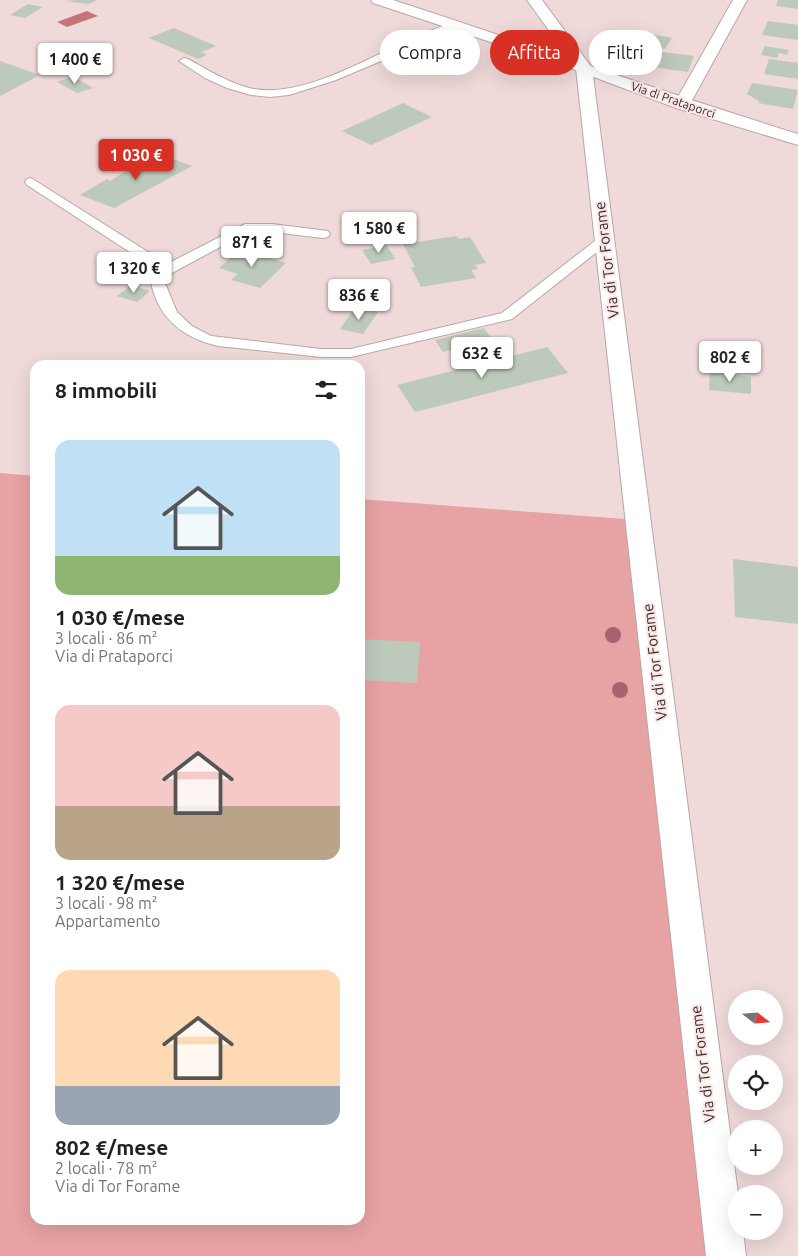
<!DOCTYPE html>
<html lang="it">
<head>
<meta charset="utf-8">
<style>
	:root { --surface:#fff; --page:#f6f6f6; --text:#202124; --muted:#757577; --accent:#d93025 }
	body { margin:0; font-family:Ubuntu,sans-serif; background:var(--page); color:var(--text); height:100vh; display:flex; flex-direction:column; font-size:19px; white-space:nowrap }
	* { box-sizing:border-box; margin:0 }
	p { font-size:16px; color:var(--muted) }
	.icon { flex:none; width:28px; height:28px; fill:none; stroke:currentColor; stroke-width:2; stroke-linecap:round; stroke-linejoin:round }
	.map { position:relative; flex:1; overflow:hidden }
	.drawer { position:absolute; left:30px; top:360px; width:335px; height:865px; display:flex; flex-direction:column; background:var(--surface); border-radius:15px; box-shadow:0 5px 20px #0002 }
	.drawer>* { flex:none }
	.banner { position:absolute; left:380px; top:30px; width:342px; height:45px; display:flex; gap:10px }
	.needle { width:32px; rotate:107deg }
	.tools { position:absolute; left:728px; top:990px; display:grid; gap:10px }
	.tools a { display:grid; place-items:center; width:55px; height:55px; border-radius:50%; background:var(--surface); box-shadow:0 5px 20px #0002; font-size:25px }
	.price { position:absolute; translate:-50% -42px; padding:0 11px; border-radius:5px; background:#fff; color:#222; font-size:16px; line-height:32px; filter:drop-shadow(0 1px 2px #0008) }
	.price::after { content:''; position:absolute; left:50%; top:30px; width:15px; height:11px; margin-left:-8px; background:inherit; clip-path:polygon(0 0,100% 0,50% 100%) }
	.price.on { background:var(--accent); color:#fff }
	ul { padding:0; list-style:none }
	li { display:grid; align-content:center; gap:10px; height:265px; padding:0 25px }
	li span { display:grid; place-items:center; height:155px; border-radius:15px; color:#555 }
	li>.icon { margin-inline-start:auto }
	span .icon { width:90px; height:90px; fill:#fffc; stroke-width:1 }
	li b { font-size:21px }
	h2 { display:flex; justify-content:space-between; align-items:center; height:60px; padding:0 25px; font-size:21px }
	.tag { padding:0 18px; border-radius:22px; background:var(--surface); box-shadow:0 5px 20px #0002; font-size:18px; line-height:45px }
	.tag.on { background:var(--accent); color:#fff }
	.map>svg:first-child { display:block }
</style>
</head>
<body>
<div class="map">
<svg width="798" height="1256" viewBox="0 0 798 1256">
	<rect width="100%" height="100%" fill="#efd9d9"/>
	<path fill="#e7a2a3" d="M0,473L35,476V1220H360V499L638,520L726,1256H0Z"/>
	<path fill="#c57477" d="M87,11L98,16L67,27L57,22Z"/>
	<path fill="#bdc9ba" d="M78,0H97L89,4L65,1Z
		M778,0H798V9L776,6Z
		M28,4L43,7L25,18L10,15Z
		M768,21L798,25V40L762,35Z
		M174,28L216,46L201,52L207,55L198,59L149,38Z
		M629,34L649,37L651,34L672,38L665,49L624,42Z
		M765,46L789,50L787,55L779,53L777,58L761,55Z
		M624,47L694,56L688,72L616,62Z
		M769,59L798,63V79L764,74Z
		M0,61L40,75L0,96Z
		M73,76L93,88L77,93L57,82Z
		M752,83L798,90L793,109L758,103L759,101L747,94Z
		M403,103L432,117L371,145L342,131Z
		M160,154L192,166L114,208L80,195L107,179L110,181L134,166L138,168Z
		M371,231L374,239L346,242L343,235Z
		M456,236L459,239L470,237L486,263L475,265L478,269L471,270L476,278L421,287L411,267H415L403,244Z
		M387,245L395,259L371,264L362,250Z
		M240,250L286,263L260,288L231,280L238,274L219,268Z
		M131,285L150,291L137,302L117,296Z
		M355,307L378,312L363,334L340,329Z
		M484,328L493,341L475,345L478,349L467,352L463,347L443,352L435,340Z
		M547,347L568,373L415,412L397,385Z
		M710,371L751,377V394L709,390Z
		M733,559L798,567V624L735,617Z
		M360,639L420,642L417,683L360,680Z"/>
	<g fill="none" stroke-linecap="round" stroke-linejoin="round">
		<g stroke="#bba6a6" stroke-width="2">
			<path id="lane" d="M457,22L461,23V27L336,80L289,95L270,97L251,95L227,88L205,78L179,61L184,58L188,59C208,70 227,82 249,88C312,103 396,37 457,22Z
				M31,178L167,264L245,224H272L328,231L330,234L328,237L323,238L272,232H248L172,273L165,283L177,312L192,326L211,336L321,349H351L502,313L600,237H610L612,240L512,319L351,357H321L218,346C183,338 159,319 151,283L159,271L27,185L25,182L27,179Z"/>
		</g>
		<g stroke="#bba6a6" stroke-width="2">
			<path id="street" d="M527,0H542L592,68L738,1194H736V1231H743L746,1256H706L576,68Z
				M733,0H747L690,104L688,108H676L674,104Z"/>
		</g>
		<g stroke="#bba6a6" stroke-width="2">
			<path id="secondary" d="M371,0H393C528,44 662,92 798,134V145L676,108L578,71L373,3Z"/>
		</g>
		<use href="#lane" fill="#fff" fill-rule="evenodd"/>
		<use href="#street" fill="#fff" fill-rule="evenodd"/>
		<use href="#secondary" fill="#fff" fill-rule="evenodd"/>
	</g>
	<g fill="#a5626f">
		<circle cx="613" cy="635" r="8"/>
		<circle cx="620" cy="690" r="8"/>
	</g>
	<g text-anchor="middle" stroke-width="4" stroke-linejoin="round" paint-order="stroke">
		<g font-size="12" fill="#362e2e" stroke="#fce6e6">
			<text transform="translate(673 100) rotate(19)" y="4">Via di Prataporci</text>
		</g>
		<g font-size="15" fill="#362e2e" stroke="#fce6e6">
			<text transform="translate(607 260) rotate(-97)" y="5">Via di Tor Forame</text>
			<text transform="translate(655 662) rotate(-97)" y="5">Via di Tor Forame</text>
			<text transform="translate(703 1064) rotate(-97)" y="5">Via di Tor Forame</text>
		</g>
	</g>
</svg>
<div class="tools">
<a><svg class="needle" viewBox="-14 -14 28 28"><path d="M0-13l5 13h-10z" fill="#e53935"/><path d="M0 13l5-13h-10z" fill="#757577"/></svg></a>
<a><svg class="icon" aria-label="locate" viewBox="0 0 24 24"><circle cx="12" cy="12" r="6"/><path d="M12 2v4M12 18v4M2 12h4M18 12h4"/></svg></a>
<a>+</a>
<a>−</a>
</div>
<b class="price" style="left:75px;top:85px">1 400 €</b>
<b class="price on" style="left:136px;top:181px">1 030 €</b>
<b class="price" style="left:379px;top:254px">1 580 €</b>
<b class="price" style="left:252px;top:268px">871 €</b>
<b class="price" style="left:134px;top:294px">1 320 €</b>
<b class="price" style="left:359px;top:321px">836 €</b>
<b class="price" style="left:482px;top:379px">632 €</b>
<b class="price" style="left:730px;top:383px">802 €</b>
<div class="banner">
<a class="tag">Compra</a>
<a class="tag on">Affitta</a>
<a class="tag">Filtri</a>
</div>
<section class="drawer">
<h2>8 immobili<svg class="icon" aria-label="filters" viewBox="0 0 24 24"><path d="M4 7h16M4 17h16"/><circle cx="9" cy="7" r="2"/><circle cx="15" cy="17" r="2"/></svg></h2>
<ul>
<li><span style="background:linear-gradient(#bfe0f5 75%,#8fb573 0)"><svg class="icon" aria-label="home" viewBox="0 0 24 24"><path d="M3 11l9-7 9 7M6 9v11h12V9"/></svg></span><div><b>1 030 €/mese</b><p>3 locali · 86 m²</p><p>Via di Prataporci</p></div></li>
<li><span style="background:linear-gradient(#f6c9c9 65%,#b9a48a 0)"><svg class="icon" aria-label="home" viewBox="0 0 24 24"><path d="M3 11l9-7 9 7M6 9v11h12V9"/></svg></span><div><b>1 320 €/mese</b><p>3 locali · 98 m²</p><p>Appartamento</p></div></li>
<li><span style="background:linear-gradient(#ffd9b3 75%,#9aa5b1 0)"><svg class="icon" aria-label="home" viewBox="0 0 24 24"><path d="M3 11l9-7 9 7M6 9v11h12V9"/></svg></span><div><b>802 €/mese</b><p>2 locali · 78 m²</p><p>Via di Tor Forame</p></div></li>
</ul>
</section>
</div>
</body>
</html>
